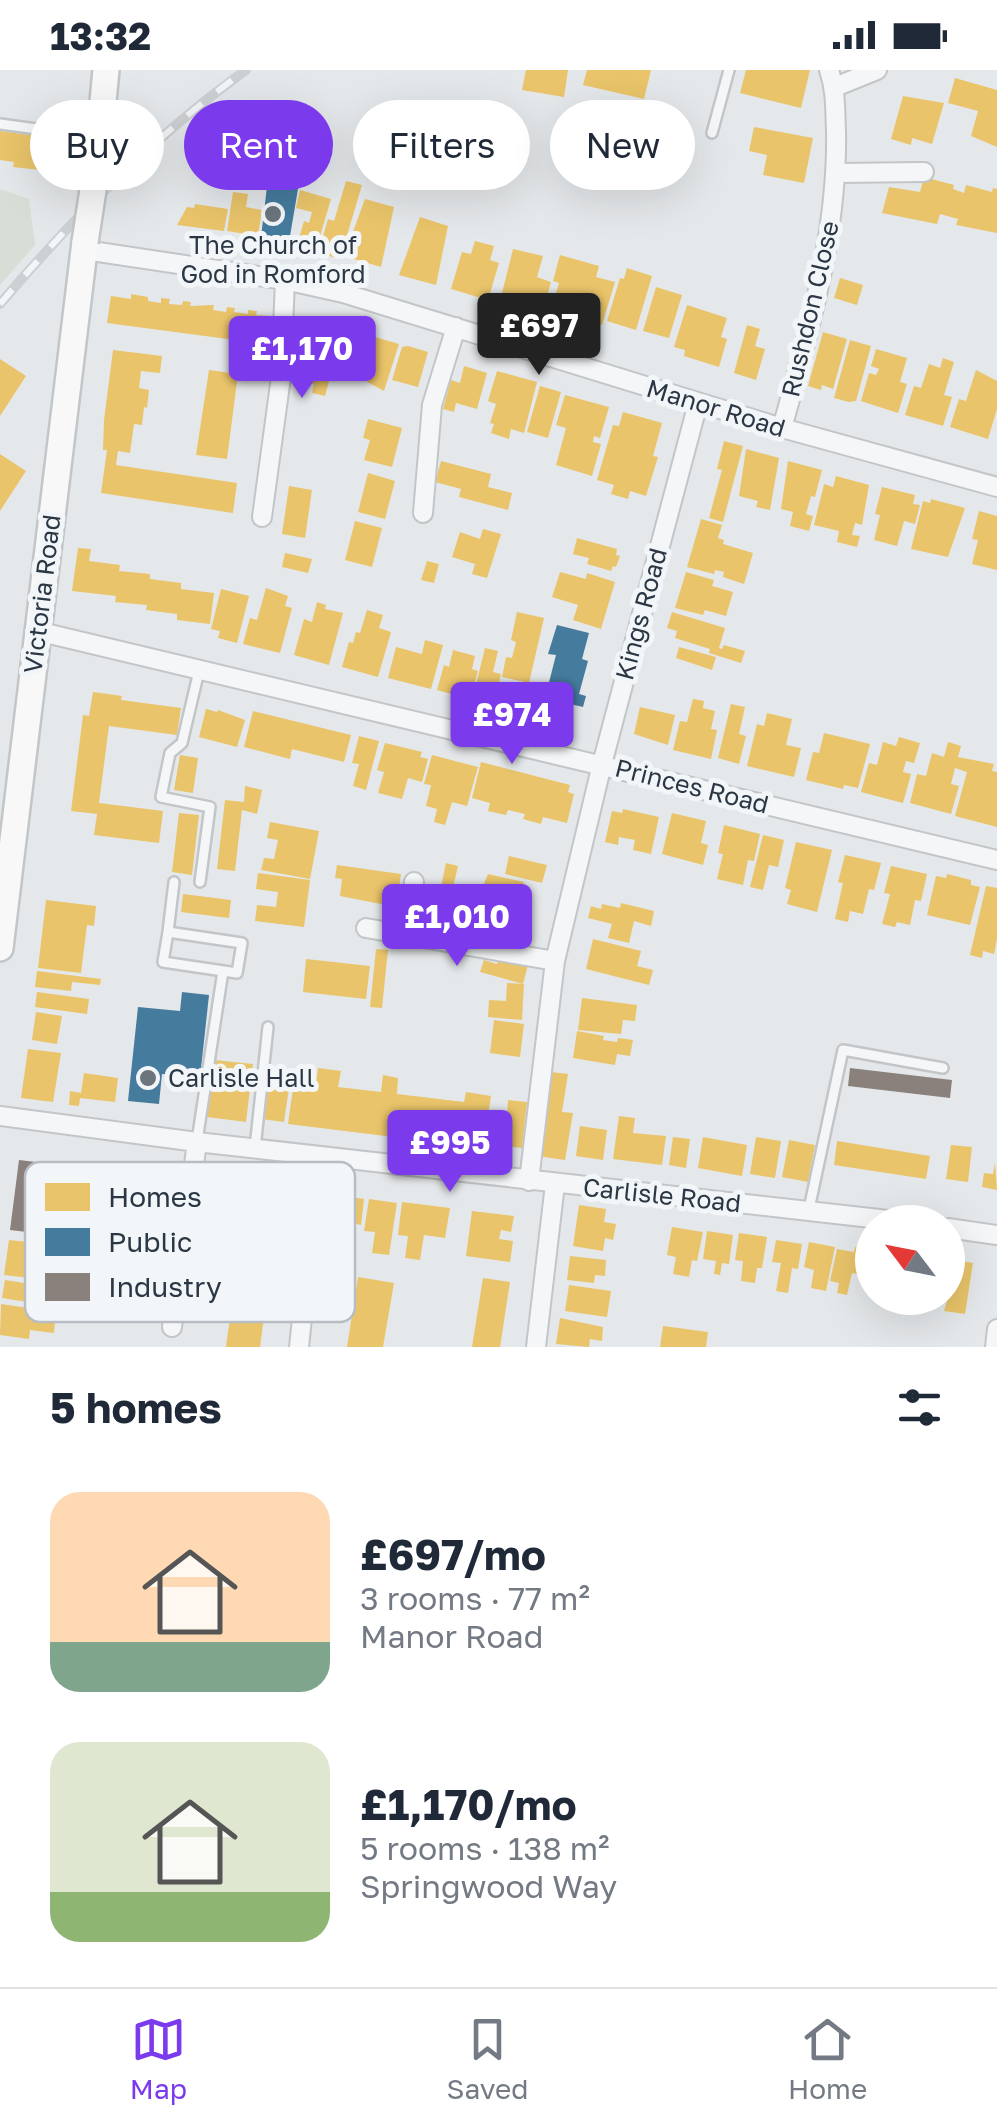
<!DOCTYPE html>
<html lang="en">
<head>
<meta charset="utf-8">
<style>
	:root { --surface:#fff; --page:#f2f2f3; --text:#1f2937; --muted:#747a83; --line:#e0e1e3; --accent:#7c3aed }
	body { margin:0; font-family:"Golos Text",sans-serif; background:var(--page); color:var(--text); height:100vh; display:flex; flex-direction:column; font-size:38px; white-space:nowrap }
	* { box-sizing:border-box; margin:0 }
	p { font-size:32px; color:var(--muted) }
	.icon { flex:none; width:55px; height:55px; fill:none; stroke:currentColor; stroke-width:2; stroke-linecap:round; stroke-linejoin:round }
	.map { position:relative; height:1277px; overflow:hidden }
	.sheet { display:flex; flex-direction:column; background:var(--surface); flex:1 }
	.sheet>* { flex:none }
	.guide { position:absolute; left:30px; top:30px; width:938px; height:90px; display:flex; gap:20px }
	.needle { width:65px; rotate:302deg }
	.controls { position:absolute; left:855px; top:1135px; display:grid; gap:20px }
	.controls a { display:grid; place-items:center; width:110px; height:110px; border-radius:50%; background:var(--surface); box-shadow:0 10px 40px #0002; font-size:50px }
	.price { position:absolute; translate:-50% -85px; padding:0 22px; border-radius:10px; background:var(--accent); color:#fff; font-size:32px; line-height:65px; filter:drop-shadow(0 2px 5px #0008) }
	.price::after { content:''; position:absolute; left:50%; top:60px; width:30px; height:22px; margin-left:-15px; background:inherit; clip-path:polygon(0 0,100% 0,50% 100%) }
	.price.active { background:#222; color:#fff }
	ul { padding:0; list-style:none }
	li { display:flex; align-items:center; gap:30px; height:250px; padding:0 50px }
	li span { display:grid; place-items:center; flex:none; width:280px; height:200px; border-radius:30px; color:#555 }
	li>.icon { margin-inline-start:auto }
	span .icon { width:120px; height:120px; fill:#fffc; stroke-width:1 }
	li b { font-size:42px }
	h2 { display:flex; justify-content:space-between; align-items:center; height:120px; padding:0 50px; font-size:42px }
	.tag { padding:0 35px; border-radius:45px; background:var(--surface); box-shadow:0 10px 40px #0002; font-size:35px; line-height:90px }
	.tag.active { background:var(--accent); color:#fff }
	.status { display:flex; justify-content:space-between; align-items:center; height:70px; padding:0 50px; background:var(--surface); direction:ltr }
	.status svg { height:28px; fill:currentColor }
	.tabs { display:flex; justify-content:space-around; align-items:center; height:140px; border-top:2px solid var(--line); background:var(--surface); font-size:28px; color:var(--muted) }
	.tabs a { display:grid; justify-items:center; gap:5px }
	.tabs .active { color:var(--accent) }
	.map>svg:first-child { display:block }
</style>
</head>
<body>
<div class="status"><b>13:32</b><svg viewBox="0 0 49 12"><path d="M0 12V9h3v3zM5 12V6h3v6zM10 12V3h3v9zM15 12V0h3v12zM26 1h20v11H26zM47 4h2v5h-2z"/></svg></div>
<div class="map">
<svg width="997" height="1277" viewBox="0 0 997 1277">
	<rect width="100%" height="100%" fill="#e5e8ea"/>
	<path fill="#d7ded5" d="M0,119L29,129L35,175L0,215Z"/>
	<path fill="#e9c46a" d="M526,0H568L564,27L522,20Z
		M587,0H651L644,29L583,15Z
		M746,0H810L801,38L740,23Z
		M955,8L997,20V77L971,66L978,41L948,33Z
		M903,26L944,33L932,74L912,68L911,75L891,69Z
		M754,57L813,68L804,113L763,105L767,85L749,81Z
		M0,61L45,67L40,100L13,97L14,92L0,90Z
		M924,107L954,115L953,119L964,123L966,115L992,122L993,118L997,119V163L956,155L958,149L940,144L937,154L882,143L889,117L920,122Z
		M346,111L362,115L340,189L318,183L328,149L334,151Z
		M300,120L331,129L316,180L297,175L304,151L309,153L312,142L296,138Z
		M233,122L248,124L246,137L262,140L258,166L227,161Z
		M365,129L394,137L381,197L344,186Z
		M195,134L228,139L224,161L177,155L187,137L194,138Z
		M420,147L448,156L436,215L399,205Z
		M475,171L494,176L490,190L499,193L488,230L451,219L462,182L471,184Z
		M513,179L543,186L537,207L551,212L544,237L501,227Z
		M560,185L599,196L596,207L615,212L602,255L551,240L559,213L553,211Z
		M627,198L652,206L636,260L607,251L620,208L624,209Z
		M840,208L863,215L857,235L834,228Z
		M656,217L682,225L669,268L643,261Z
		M131,224L148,227V231L161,233V228L170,229L169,234L182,235L183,231L191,232L190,236L214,235L213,240L226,242L227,237L235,238L234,242L248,244V240L257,241L256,245L269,246L265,274L107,253L111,226L131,229Z
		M687,235L727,248L721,267L727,269L719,297L684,286L685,280L674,277Z
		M309,251L349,261L348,264L366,269L358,302L333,296L325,326L312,323L314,314L302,311L309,283L301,281Z
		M747,255L760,259L755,276L765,279L756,310L734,303Z
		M823,262L847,269L833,319L822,315L821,320L808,316Z
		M375,267L399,274L384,321L362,309Z
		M850,270L871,276L856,331L849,332L834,328Z
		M408,276L428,282L418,317L392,310L402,277Z
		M876,279L907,288L900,312L907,314L898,343L861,331L869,303L876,305L879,299L871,296Z
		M113,280L162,286L160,303L141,301L139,318L149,320L147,338L144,337L142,355L134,354L130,383L118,381L116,395L237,413L233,443L101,423L107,380H103L104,350Z
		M943,288L954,292L944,325L952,327L943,356L905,345L914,316L921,318L929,294L940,298Z
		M0,289L26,306L0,346Z
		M464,296L487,303L477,339L456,333L454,342L443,339L451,310L460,313Z
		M209,300L238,304L227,389L196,385Z
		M976,300L997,311V339L988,369L950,357L959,329L966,331Z
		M497,301L537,312L524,363L511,359L509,369L491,363L494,354L490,353L496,334L488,331Z
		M540,316L561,322L548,368L527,362Z
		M565,325L609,337L600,368L594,366L593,372L601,374L592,406L556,395L566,358L556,355Z
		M623,342L662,353L653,386L658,387L646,426L630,421L628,429L611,424L614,415L597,410L613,355L619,356Z
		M368,349L402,358L392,397L364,390L370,370L363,368Z
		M724,371L743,376L723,452L709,448L722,400L717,399Z
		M746,379L779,388L770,440L756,437L758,431L739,426Z
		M0,384L26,401L0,441Z
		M441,391L491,404L488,417L512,423L508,440L459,427L461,419L435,412Z
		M788,391L822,400L815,427L811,426L806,444L813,446L809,461L790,456L793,442L781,439Z
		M368,403L395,411L385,449L358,442Z
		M836,406L869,415L862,455L855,453L852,465L860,466L857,477L837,472L839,461L814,455L824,414L833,417Z
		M289,416L312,420L305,468L282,464Z
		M882,417L915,425L913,434L920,435L915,454L904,451L897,476L874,470L880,445L875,444Z
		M931,429L965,438L948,487L911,479L923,431L930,433Z
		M979,441L997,446V500L972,494L978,470L972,469Z
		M701,449L722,455L718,468L724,470L723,474L753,483L744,514L723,507L724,502L715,500L714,504L687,497Z
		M355,451L382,458L372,497L345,490Z
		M483,459L501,464L487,508L472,504L475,494L452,487L460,462L480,469Z
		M577,468L617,479L616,485L620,486L616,497L613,496L611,501L587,494L589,488L573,484Z
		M78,478L91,479L89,491L120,495L119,501L150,504V509L181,513V519L214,523L210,554L177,550V544L146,540L147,535L115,532L116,526L72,521Z
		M285,483L312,489L308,503L282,497Z
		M427,491L439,494L434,513L421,510Z
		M560,502L586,509L587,503L615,512L601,559L573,550L578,535L552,527Z
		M686,502L714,510L712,516L733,522L726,546L705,540L703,545L675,538Z
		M266,518L288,526L285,536L292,538L280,583L243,574L250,548L257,550Z
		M221,519L249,526L237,573L218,568L220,561L211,559Z
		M317,532L326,535L325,539L343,543L329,595L294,585L304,549L312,552Z
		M367,540L383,545L379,558L391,562L378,607L342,597L349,572L353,573L356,562L360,563Z
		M517,542L544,548L529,613L502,607L506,587L512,588L516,572L511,570Z
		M672,542L725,558L719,578L722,579L724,575L745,581L741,593L709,583L710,579L675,568L677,561L667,558Z
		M425,570L443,575L431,619L388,608L396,577L422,584Z
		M679,577L716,587L712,600L676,588Z
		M485,578L498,581L493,602L501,604L498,618L493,617L488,635L472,631Z
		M453,580L475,586L472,599L478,601L470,629L437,620L444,595L449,597Z
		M93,622L122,626L121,630L181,638L177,665L109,656L99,733L163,741L159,773L94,765L97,744L71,741L83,645L89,646Z
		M693,629L704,631L703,638L715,641L711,659L717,660L711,689L673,680L680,651L687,652Z
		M731,634L745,637L739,664L746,666L739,694L718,688Z
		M640,637L675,645L668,675L634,664Z
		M206,639L217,642L218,640L245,650L237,677L199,667Z
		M253,641L351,665L344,692L292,679L290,689L244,677Z
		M767,643L792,649L786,675L801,678L794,707L747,696L757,654L764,656Z
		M824,663L870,674L858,718L844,715L843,719L806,710L813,682L819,683Z
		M359,666L379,671L366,720L353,716L359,694L352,693Z
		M899,667L920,673L914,693L906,691L903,702L911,704L903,733L861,722L869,693L877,695L883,672L896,676Z
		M948,672L961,676L958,687L994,694L992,701L997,702V757L955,746L967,702L955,698L951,714L959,716L951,744L910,733L917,704L926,706L932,683L944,687Z
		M385,673L422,682L420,687L428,689L422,712L408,708L402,729L378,723L384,702L377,700Z
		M180,685L198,688L193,723L174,720Z
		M432,685L478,697L467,736L452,732L445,755L434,752L437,739L426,736L431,715L424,714Z
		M481,692L570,715L568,722L574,724L567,753L543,747L541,754L523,749L525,744L508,740L506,745L488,741L490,733L472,728Z
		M245,716L262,720L257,744L242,740L235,801L217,799L225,730L244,732Z
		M623,739L659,747L651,784L633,780L635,770L619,767L618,775L605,772L612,741L622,743Z
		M179,743L199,745L192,805L172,802Z
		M672,743L706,751L701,773L708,775L703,795L662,784Z
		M270,752L319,761L310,809L261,800L264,788L274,789L278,770L267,768Z
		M724,755L760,764L754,791L748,790L743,815L717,809L723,784L718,783Z
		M763,765L784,770L778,797L769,795L763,820L750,817Z
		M796,772L832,780L817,842L787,834L791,820L785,818Z
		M845,785L881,793L874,820L869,819L863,844L850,841L848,852L835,849L843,813L838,812Z
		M509,786L547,795L542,813L505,804Z
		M446,793L458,796L452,822L461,824L455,849L444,847L446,838L437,836Z
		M337,795L401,804L396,837L340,826L342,809L335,808Z
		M891,796L927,804L921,831L915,830L910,855L897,852L895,857L882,854L890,824L884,823Z
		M258,803L310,810L304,857L255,851L257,835L276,837L278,822L256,819Z
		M488,804L524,812L522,818L527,820L523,836L479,826Z
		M947,804L971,810V815L980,817L970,855L927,845L936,806L946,808Z
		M986,816L997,818V869L994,884L983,881L982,888L970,885Z
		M183,824L231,830L229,848L181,842Z
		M46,830L96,836L94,856L87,855L81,903L38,898Z
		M488,831L518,839L513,859L503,856L502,860L482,855Z
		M621,833L654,841L651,856L634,851L629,873L608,868L612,854L588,848L591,836L601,839L602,834L620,838Z
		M593,869L641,881L637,896L653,900L649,915L586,899Z
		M376,879L388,880L382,938L370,937Z
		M499,886L528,895L523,914L480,902L484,890L497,894Z
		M306,889L370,896L366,929L303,922Z
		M37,901L101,909L100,915L72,912L71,921L35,917Z
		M507,913L524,914L522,950L488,947L489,930L506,931Z
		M37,922L89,929L87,944L35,937Z
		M582,928L637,935L635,951L623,950L621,964L578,960Z
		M36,942L62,946L57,974L32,970Z
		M494,950L524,954L520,987L490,983Z
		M577,961L604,966L603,970L617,972L618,968L633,970L630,986L617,984L615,995L573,988Z
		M28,979L61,983L53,1032L21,1028Z
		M214,990L253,994L246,1052L207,1047Z
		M318,998L341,1001L338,1017L381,1022L383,1005L398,1008L397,1024L464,1032L466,1022L491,1026L483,1078L288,1054L294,1011L316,1014Z
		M268,1002L291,1005L284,1052L261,1049Z
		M551,1002L568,1004L562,1042L573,1043L565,1090L537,1086Z
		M84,1003L118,1008L115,1032L80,1028L79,1036L69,1035L70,1021L81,1023Z
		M508,1030L527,1032L522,1078L497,1075L500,1045L507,1046Z
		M619,1046L635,1048L633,1063L666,1066L662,1095L613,1089Z
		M580,1056L607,1060L603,1090L576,1086Z
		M673,1067L690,1069L686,1098L669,1095Z
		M703,1067L747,1075L742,1106L698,1098Z
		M756,1067L781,1071L775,1108L750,1104Z
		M789,1070L815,1075L808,1112L782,1107Z
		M837,1071L930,1086L926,1109L834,1095Z
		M951,1075L972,1077L968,1112L946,1109Z
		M995,1093L997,1120L982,1117L984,1103L993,1104Z
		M332,1124L364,1129L361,1155L356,1154L353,1179L332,1177L335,1156L328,1155Z
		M369,1129L397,1133L389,1185L372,1183L375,1162L364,1161Z
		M402,1132L450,1138L445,1168L424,1165L420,1190L405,1188L408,1166L398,1165Z
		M579,1135L606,1139L604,1152L616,1154L613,1170L605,1168L603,1181L573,1176Z
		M472,1141L514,1146L511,1162L501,1160L499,1169L513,1171L510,1192L466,1186Z
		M672,1157L703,1162L697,1191L692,1190L689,1207L673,1204L676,1187L667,1185Z
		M707,1161L733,1165L729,1194L722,1193L720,1205L714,1204L716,1191L703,1189Z
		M739,1163L767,1167L762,1198H757L755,1213L741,1211L743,1191L735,1190Z
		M9,1170L38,1173L36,1190L49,1192L47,1210L4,1205Z
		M776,1170L802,1174L798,1199L792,1198L788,1223L776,1221L781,1193L772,1192Z
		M809,1172L835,1177L826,1221L811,1218L814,1200L804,1197Z
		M855,1177L872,1181V1207L852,1203L847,1225L837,1223L839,1213L830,1211L837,1179L854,1182Z
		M570,1186L606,1190L605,1206L595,1205L594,1213L567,1210Z
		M238,1188L271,1193L260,1277H226Z
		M948,1189L973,1193L965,1244L944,1241L948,1228Z
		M358,1207L394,1213L383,1277H347Z
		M483,1208L510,1212L500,1277H472Z
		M5,1210L43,1216L40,1234L2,1228Z
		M569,1215L611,1221L607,1247L565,1241Z
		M1,1234L42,1240L41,1250L55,1252L54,1263L30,1260L29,1269L0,1265Z
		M560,1248L603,1257L602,1271L590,1269L589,1277L556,1274Z
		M663,1256L708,1262L706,1277H660Z"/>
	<path fill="#457b9d" d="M268,108L299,113L289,172L261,167Z
		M557,555L589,563L582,589L588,591L579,624L586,626L583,637L545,628L556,585L548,584Z
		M182,922L209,925L200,1008L162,1004L159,1034L128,1031L138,937L180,941Z"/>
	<path fill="#8a817c" d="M850,998L952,1010L950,1028L848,1016Z
		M19,1090L111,1101L102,1171L10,1160Z"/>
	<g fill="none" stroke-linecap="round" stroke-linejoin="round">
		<g stroke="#c3c6c8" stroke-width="14">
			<path id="lane" d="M0,54L96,67
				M712,63L729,0
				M199,601L182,673L170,683L161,727L210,737L200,812
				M168,862L242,873L237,903L163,892Z
				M168,862L174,812
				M197,1071L223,901
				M255,1078L268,957
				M809,1139L843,980L943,998"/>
		</g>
		<g stroke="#c3c6c8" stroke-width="22">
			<path id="street" d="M835,17L877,0
				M837,103L924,102
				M85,180L285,210L343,223L782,358L997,417
				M782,358C809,262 838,162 836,61C835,40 836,20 829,0
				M423,443L432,335L456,257
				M262,447L281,307L285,210
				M37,561L997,790
				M366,858L555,891
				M408,866L414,812
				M0,1046L197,1072L906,1152
				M529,1111L555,891L602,694L698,333
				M948,1158L997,1165
				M172,1257L197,1072
				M299,1277L319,1086
				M536,1277L555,1114
				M995,1277L997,1259"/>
		</g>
		<g stroke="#c3c6c8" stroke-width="30">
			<path id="secondary" d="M97,94L106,0
				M0,878L85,172"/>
		</g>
		<use href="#lane" stroke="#f4f6f7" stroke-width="9"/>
		<use href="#street" stroke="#f4f6f7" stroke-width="18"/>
		<use href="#secondary" stroke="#f8f8f8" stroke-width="25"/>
		<g stroke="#cdd0d2" stroke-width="10">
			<path id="rail" d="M0,234C74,147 153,67 246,0"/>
		</g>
		<use href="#rail" stroke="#f3f6f9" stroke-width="6" stroke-dasharray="19" stroke-linecap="butt"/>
		<g stroke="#c3c6c8" stroke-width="30" stroke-linecap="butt">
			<path id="secondary-bridge" d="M85,172L97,94"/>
		</g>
		<use href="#secondary-bridge" stroke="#f8f8f8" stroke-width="25"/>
	</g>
	<g fill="#6c757e" stroke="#f3f6f9" stroke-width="4">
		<circle cx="273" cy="144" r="10"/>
		<circle cx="148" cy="1008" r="10"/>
	</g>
	<g text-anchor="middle" stroke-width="10" stroke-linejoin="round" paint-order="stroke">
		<g font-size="25" fill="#2b3744" stroke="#f3f6f9">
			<text x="273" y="184">The Church of<tspan x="273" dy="29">God in Romford</tspan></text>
			<text x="168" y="1017" text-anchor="start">Carlisle Hall</text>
		</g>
		<g font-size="25" fill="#2b3744" stroke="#f3f6f9">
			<text transform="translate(810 239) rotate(-77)" y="9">Rushdon Close</text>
			<text transform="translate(716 338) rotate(17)" y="9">Manor Road</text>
			<text transform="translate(42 524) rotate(-83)" y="9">Victoria Road</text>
			<text transform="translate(641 544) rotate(-75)" y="9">Kings Road</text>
			<text transform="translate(692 716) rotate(14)" y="9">Princes Road</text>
			<text transform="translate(662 1125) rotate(6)" y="9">Carlisle Road</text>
		</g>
	</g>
	<rect x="25" y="1092" width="330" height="160" rx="15" fill="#f3f6f9" stroke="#b7bdc3" stroke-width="2.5"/>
	<rect x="45" y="1113" width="45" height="28" fill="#e9c46a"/>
	<rect x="45" y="1158" width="45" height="28" fill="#457b9d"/>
	<rect x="45" y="1203" width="45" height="28" fill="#8a817c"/>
	<g font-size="28" fill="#2b3744">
		<text x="108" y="1137">Homes</text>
		<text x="108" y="1182">Public</text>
		<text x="108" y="1227">Industry</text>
	</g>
</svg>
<div class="controls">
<a><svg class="needle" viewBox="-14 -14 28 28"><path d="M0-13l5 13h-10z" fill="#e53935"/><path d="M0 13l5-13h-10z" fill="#747a83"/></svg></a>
</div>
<b class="price active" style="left:539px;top:308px">£697</b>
<b class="price" style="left:302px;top:331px">£1,170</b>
<b class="price" style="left:512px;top:697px">£974</b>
<b class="price" style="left:457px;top:899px">£1,010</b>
<b class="price" style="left:450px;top:1125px">£995</b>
<div class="guide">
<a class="tag">Buy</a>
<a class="tag active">Rent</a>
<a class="tag">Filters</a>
<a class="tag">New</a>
</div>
</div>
<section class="sheet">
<h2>5 homes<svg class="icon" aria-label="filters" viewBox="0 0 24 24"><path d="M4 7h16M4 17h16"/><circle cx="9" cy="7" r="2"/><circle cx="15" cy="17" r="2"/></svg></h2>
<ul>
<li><span style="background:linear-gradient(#ffd9b3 75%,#7fa58c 0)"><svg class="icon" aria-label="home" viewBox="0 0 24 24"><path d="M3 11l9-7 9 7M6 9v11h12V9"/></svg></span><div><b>£697/mo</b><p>3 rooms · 77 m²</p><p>Manor Road</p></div></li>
<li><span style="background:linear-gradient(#dfe7d0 75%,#8fb573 0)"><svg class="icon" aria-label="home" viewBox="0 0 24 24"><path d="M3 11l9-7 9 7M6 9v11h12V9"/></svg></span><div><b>£1,170/mo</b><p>5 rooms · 138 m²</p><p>Springwood Way</p></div></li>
</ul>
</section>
<nav class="tabs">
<a class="active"><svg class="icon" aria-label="map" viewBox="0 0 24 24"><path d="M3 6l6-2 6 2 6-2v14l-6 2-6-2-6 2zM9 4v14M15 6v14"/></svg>Map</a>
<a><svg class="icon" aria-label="saved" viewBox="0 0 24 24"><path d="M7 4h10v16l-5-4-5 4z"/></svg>Saved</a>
<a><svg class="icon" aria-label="home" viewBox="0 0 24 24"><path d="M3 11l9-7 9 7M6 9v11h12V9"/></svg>Home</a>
</nav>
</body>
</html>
